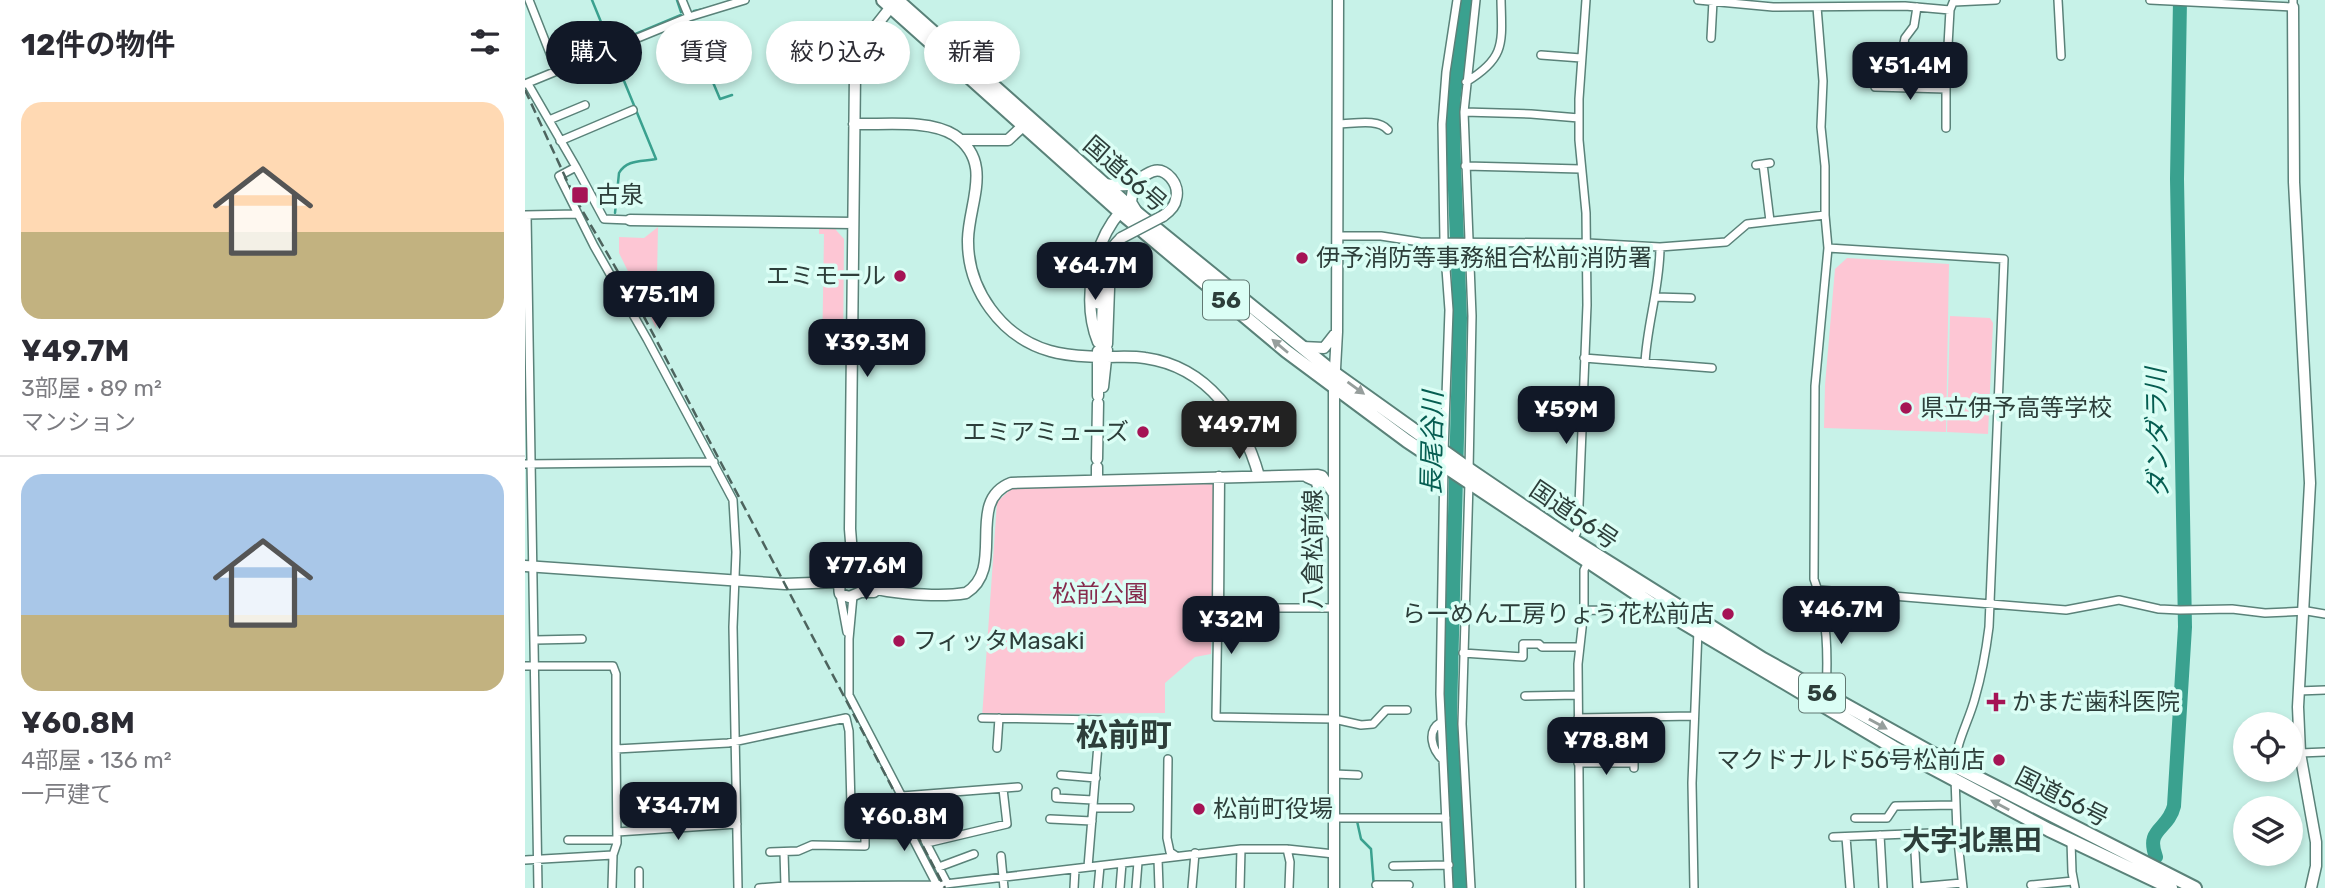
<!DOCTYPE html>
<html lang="ja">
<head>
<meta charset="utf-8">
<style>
	:root { --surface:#fff; --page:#f2f2f3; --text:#2b2b33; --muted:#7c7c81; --line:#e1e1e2; --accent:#111827 }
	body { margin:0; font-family:Rubik,"Noto Sans JP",sans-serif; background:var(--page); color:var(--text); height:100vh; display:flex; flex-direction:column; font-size:26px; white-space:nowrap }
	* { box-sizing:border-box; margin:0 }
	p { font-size:23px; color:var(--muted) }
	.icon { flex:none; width:38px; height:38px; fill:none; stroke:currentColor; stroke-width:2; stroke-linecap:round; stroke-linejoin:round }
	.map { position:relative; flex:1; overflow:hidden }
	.drawer { display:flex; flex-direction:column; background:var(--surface); width:525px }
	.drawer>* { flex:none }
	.guide { position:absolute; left:21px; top:21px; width:665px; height:63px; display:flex; gap:14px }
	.tools { position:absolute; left:1708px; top:712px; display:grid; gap:14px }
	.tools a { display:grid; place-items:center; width:70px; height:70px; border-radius:50%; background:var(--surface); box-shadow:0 4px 10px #0003; font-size:35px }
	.price { position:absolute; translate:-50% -60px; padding:0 16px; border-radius:14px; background:var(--accent); color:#fff; font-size:23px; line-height:46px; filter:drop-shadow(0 2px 4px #0008) }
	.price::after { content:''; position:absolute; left:50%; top:42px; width:21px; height:16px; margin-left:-10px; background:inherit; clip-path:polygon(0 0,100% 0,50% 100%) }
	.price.on { background:#222; color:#fff }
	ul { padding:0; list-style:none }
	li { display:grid; align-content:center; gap:14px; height:371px; padding:0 21px }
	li+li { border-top:2px solid var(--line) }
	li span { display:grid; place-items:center; height:217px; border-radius:21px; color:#555 }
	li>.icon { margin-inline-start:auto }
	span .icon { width:126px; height:126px; fill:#fffc; stroke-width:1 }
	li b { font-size:30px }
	h2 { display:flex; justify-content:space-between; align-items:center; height:84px; padding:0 21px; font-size:30px }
	.chip { padding:0 24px; border-radius:32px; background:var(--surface); box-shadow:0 4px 10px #0003; font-size:24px; line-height:63px }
	.chip.on { background:var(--accent); color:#fff }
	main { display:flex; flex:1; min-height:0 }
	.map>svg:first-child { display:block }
</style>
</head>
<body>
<main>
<section class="drawer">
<h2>12件の物件<svg class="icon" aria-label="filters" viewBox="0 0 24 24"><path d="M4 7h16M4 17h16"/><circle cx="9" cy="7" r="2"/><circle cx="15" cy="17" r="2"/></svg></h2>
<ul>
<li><span style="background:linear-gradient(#ffd9b3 60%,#c2b280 0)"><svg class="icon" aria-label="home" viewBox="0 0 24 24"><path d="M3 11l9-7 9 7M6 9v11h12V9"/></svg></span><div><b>¥49.7M</b><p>3部屋 · 89 m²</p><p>マンション</p></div></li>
<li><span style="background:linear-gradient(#a9c7e8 65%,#c2b280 0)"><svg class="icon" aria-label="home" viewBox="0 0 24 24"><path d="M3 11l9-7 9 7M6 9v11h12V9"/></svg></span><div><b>¥60.8M</b><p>4部屋 · 136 m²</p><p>一戸建て</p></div></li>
</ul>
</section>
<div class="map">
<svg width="1800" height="888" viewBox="0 0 1800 888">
	<rect width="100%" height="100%" fill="#c7f2e8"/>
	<path fill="#fdc6d4" d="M294,226H311V230L319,239L318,358H297L299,234H294Z
		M133,227L131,328L94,253V237L119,238Z
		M1322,258L1424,264L1421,432L1299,428L1300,385L1310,269Z
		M1425,316L1465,318L1468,323L1463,434L1422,432Z
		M690,481L686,654L670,657L640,683V713L482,714L457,718L472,502L488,487Z"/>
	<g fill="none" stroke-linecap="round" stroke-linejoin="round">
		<path stroke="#3aa18f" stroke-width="2.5" d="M67,0L85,44
			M152,0L156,12
			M169,11L179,9
			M163,23L195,99L207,95
			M77,48L156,15
			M88,54L131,159C117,162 102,159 94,173L90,213
			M832,821L836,839L846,849L849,888"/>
		<path stroke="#3aa18f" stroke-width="14" d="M1631,857C1620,828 1643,831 1649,806L1660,627L1652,179L1655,0
			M935,888L925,714L935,318L928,138V103L941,0"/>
		<g stroke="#5a8279" stroke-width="10">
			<path id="street" d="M4,0L32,71
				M157,0L164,17
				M1173,0L1248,7L1380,6L1425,10L1429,0
				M1533,0L1536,56
				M1625,0L1768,7V0
				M1429,2L1471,0
				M1292,7L1298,81L1296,127L1300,166V215L1303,248L1290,386L1289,579C1303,615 1303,657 1301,696
				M1186,38L1188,1
				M1377,53L1380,38L1389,26L1392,7
				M1016,55L1056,58
				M941,82C981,58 977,43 976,0
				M0,84L164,17L220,0
				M3,84L51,167L79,219L105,220
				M1350,87L1421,89
				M939,112L1006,114L1054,118
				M24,120L60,105
				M813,124C828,124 853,118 863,130
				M1421,128V81L1425,10
				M35,141L108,110
				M1238,164L1245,221
				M1231,165L1245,163
				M940,166L1055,169
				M51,167L34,176L69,246L122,339L208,500L211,552L208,627L213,888
				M0,215L53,214
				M2,215L13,888
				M812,236H856L895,242L1062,243L1135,247L1201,242L1222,224L1300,215
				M1303,248L1479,259L1464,627C1461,651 1457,674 1450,698C1444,721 1431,742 1430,766
				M1130,297L1166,298
				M1059,358L1187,368
				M1120,363C1122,324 1135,287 1135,247
				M919,453L924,310L919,241L917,124L921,72L932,0
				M0,464L189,462
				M919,465L915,694L924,888
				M944,471L947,316L939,112L951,0
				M944,482L937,724L946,888
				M1046,543L1053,530L1062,305L1061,213L1054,140V99L1061,0
				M1294,590L1541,610L1594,600L1634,609L1655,610L1707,609L1740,613L1782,611L1800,614
				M315,594L322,632
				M328,596L324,639V695L422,883
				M809,608H693L691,717L809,719L836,725L848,724L861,710H882
				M1059,610L1122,611L1127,604
				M10,640L57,639
				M938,653L998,657V644H1014L1017,647H1053
				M0,666H88L91,674V749L203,743L321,718L324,731L326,806L327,812L340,831V846L287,845L273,851L245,852
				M1773,691L1800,690
				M1000,696L1053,695
				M457,718L575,720L563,867
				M1053,718L1169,716
				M916,722C901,731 907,750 918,760
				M472,748L474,718
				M1775,753L1800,752
				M1109,756V768
				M643,759L642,838L645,852L651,856
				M1053,763H1109
				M809,774L833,775
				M536,775L571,778
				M1430,778L1432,832L1438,888
				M531,792V798L568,800
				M377,796L493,787
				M568,808H605
				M809,818H921
				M1330,818H1362L1370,806L1431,805
				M525,819L567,821
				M92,832L212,824
				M340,834L386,835L413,887
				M1389,834L1392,888
				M1355,835L1358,888
				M1308,837L1432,832
				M1321,837L1325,888
				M43,840H92
				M1546,841L1547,872L1550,888
				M402,843L482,824L478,789
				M762,849L765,862L764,888
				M259,852L260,886
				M476,856L479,888
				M633,859L634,888
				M0,860L88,855
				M868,866L924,865
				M414,867L449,854
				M851,885H884
				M1506,885L1548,881
				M1392,887L1437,883
				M87,888L88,855L92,843L91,749
				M114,888V871
				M234,888L260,886L412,885L716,849H762L809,854
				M549,888L550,869
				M573,888L575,866
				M595,888L597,863
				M611,888L613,862
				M667,888L670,853
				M715,888L716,849
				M1055,888L1053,664L1059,610V570L1063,562
				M1169,888L1167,783L1173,630"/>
		</g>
		<g stroke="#5a8279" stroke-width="13">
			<path id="secondary" d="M369,3L335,46L330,73L325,529L329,579C345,595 418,597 441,593C482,568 439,501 486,483L793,475L797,476L809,494
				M1768,7L1769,182L1785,483L1773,707L1775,753L1791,842V866L1786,888
				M329,124C358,125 404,119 429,135C469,162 444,202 443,239C442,289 476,337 525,351C541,356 557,356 573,357L576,352L578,298
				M435,140H483L498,126
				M609,183L606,202L612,212
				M580,184C588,185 595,186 602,185C617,182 629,159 646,178C651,184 653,192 651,199C650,207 644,212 638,216
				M105,220L328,223
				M574,304C574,275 575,259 596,238
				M573,342C557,302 567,245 595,212
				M582,344L585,261
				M777,347L799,348L810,334
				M582,357C595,357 608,356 620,358C684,367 718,420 734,476
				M578,387L582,350
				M573,396V351
				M572,459L573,403
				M782,477L791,481L793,486V513L808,535
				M572,480V467
				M322,550C320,562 312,585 315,594L324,597L336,592H349
				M0,566L260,584L314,582
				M693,608L694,477
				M809,888V387L812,332L813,0"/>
		</g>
		<g stroke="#5a8279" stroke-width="16">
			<path id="highway" d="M358,0L595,212L761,351L882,441L1127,604L1368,747L1524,830L1646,888
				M372,0L613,214L809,373L942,468L1048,540L1238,659L1430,766L1670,888"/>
		</g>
		<use href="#street" stroke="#fff" stroke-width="7"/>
		<use href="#secondary" stroke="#fff" stroke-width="10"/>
		<use href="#highway" stroke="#fff" stroke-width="12"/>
		<path stroke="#4d645e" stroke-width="2.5" stroke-dasharray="10 5" stroke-linecap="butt" d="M0,90L50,198L117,313L420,888"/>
		<g stroke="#5a8279" stroke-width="13" stroke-linecap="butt">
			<path id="secondary-bridge" d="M596,238L638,216"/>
		</g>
		<use href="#secondary-bridge" stroke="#fff" stroke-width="10"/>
	</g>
	<defs><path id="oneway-solid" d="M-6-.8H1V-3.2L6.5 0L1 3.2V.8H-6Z" transform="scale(1.75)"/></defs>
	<g fill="#969e9c">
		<use href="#oneway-solid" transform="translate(755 346) rotate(-140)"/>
		<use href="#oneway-solid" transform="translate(831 388) rotate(36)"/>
		<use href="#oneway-solid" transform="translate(1353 724) rotate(29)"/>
		<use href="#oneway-solid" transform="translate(1475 805) rotate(-152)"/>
	</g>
	<g fill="#a51455" stroke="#dbfef5" stroke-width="2.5">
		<rect x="46" y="186" width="18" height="18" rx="3.5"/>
		<circle cx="777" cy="258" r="7"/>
		<circle cx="375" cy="276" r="7"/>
		<circle cx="1381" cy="408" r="7"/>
		<circle cx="618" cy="432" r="7"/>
		<circle cx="1203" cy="614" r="7"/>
		<circle cx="374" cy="641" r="7"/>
		<path d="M1467.5 691.5h7v7h7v7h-7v7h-7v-7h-7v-7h7z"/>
		<circle cx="1474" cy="760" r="7"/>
		<circle cx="674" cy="809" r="7"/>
	</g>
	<g text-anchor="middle" stroke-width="7" stroke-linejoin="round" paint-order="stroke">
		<g fill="#dbfef5" stroke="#617872" stroke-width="2">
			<rect x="678" y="280.5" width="46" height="39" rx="5"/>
			<rect x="1274" y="673.5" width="46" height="39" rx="5"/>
		</g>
		<g font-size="23" font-weight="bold" fill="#2d3e3a">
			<text x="701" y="308">56</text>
			<text x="1297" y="701">56</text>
		</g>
		<g font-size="24" fill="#2d3e3a" stroke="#dbfef5">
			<text transform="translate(600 174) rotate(41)" y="8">国道56号</text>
			<text transform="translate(1049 515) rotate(34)" y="8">国道56号</text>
			<text transform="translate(788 549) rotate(-90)" y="8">八倉松前線</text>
			<text transform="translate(1537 797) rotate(27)" y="8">国道56号</text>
		</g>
		<g font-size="24" fill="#2d3e3a" stroke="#dbfef5" text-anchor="start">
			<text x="71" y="203">古泉</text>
			<text x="791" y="266">伊予消防等事務組合松前消防署</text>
			<text x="361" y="284" text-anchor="end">エミモール</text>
			<text x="1395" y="416">県立伊予高等学校</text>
			<text x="604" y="440" text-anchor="end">エミアミューズ</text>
			<text x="1189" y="622" text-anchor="end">らーめん工房りょう花松前店</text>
			<text x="388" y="649">フィッタMasaki</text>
			<text x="1487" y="710">かまだ歯科医院</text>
			<text x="1460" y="768" text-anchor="end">マクドナルド56号松前店</text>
			<text x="688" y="817">松前町役場</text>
		</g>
		<g font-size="24" fill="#862a4c" stroke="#dbfef5">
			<text x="575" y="602">松前公園</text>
		</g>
		<g font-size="26" font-style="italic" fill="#055d51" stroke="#dbfef5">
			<text transform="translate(1632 433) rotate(-91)" y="9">ダンダラ川</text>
			<text transform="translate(907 443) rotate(-89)" y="9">長尾谷川</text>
		</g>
		<g font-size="28" font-weight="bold" fill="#2d3e3a" stroke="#dbfef5">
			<text x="1447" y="850">大字北黒田</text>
		</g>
		<g font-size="32" font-weight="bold" fill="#2d3e3a" stroke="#dbfef5">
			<text x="599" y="746">松前町</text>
		</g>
	</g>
</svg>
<div class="tools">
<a><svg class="icon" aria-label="locate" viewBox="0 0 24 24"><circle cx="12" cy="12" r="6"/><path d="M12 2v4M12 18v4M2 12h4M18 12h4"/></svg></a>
<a><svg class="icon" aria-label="layers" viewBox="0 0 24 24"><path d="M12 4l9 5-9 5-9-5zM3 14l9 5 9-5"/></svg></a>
</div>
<b class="price" style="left:1385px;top:102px">¥51.4M</b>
<b class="price" style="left:570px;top:302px">¥64.7M</b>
<b class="price" style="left:134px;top:331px">¥75.1M</b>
<b class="price" style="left:342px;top:379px">¥39.3M</b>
<b class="price" style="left:1041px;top:446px">¥59M</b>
<b class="price on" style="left:714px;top:461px">¥49.7M</b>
<b class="price" style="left:341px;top:602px">¥77.6M</b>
<b class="price" style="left:1316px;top:646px">¥46.7M</b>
<b class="price" style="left:706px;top:656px">¥32M</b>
<b class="price" style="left:1081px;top:777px">¥78.8M</b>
<b class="price" style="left:153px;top:842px">¥34.7M</b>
<b class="price" style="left:379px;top:853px">¥60.8M</b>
<div class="guide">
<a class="chip on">購入</a>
<a class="chip">賃貸</a>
<a class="chip">絞り込み</a>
<a class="chip">新着</a>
</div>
</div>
</main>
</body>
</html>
